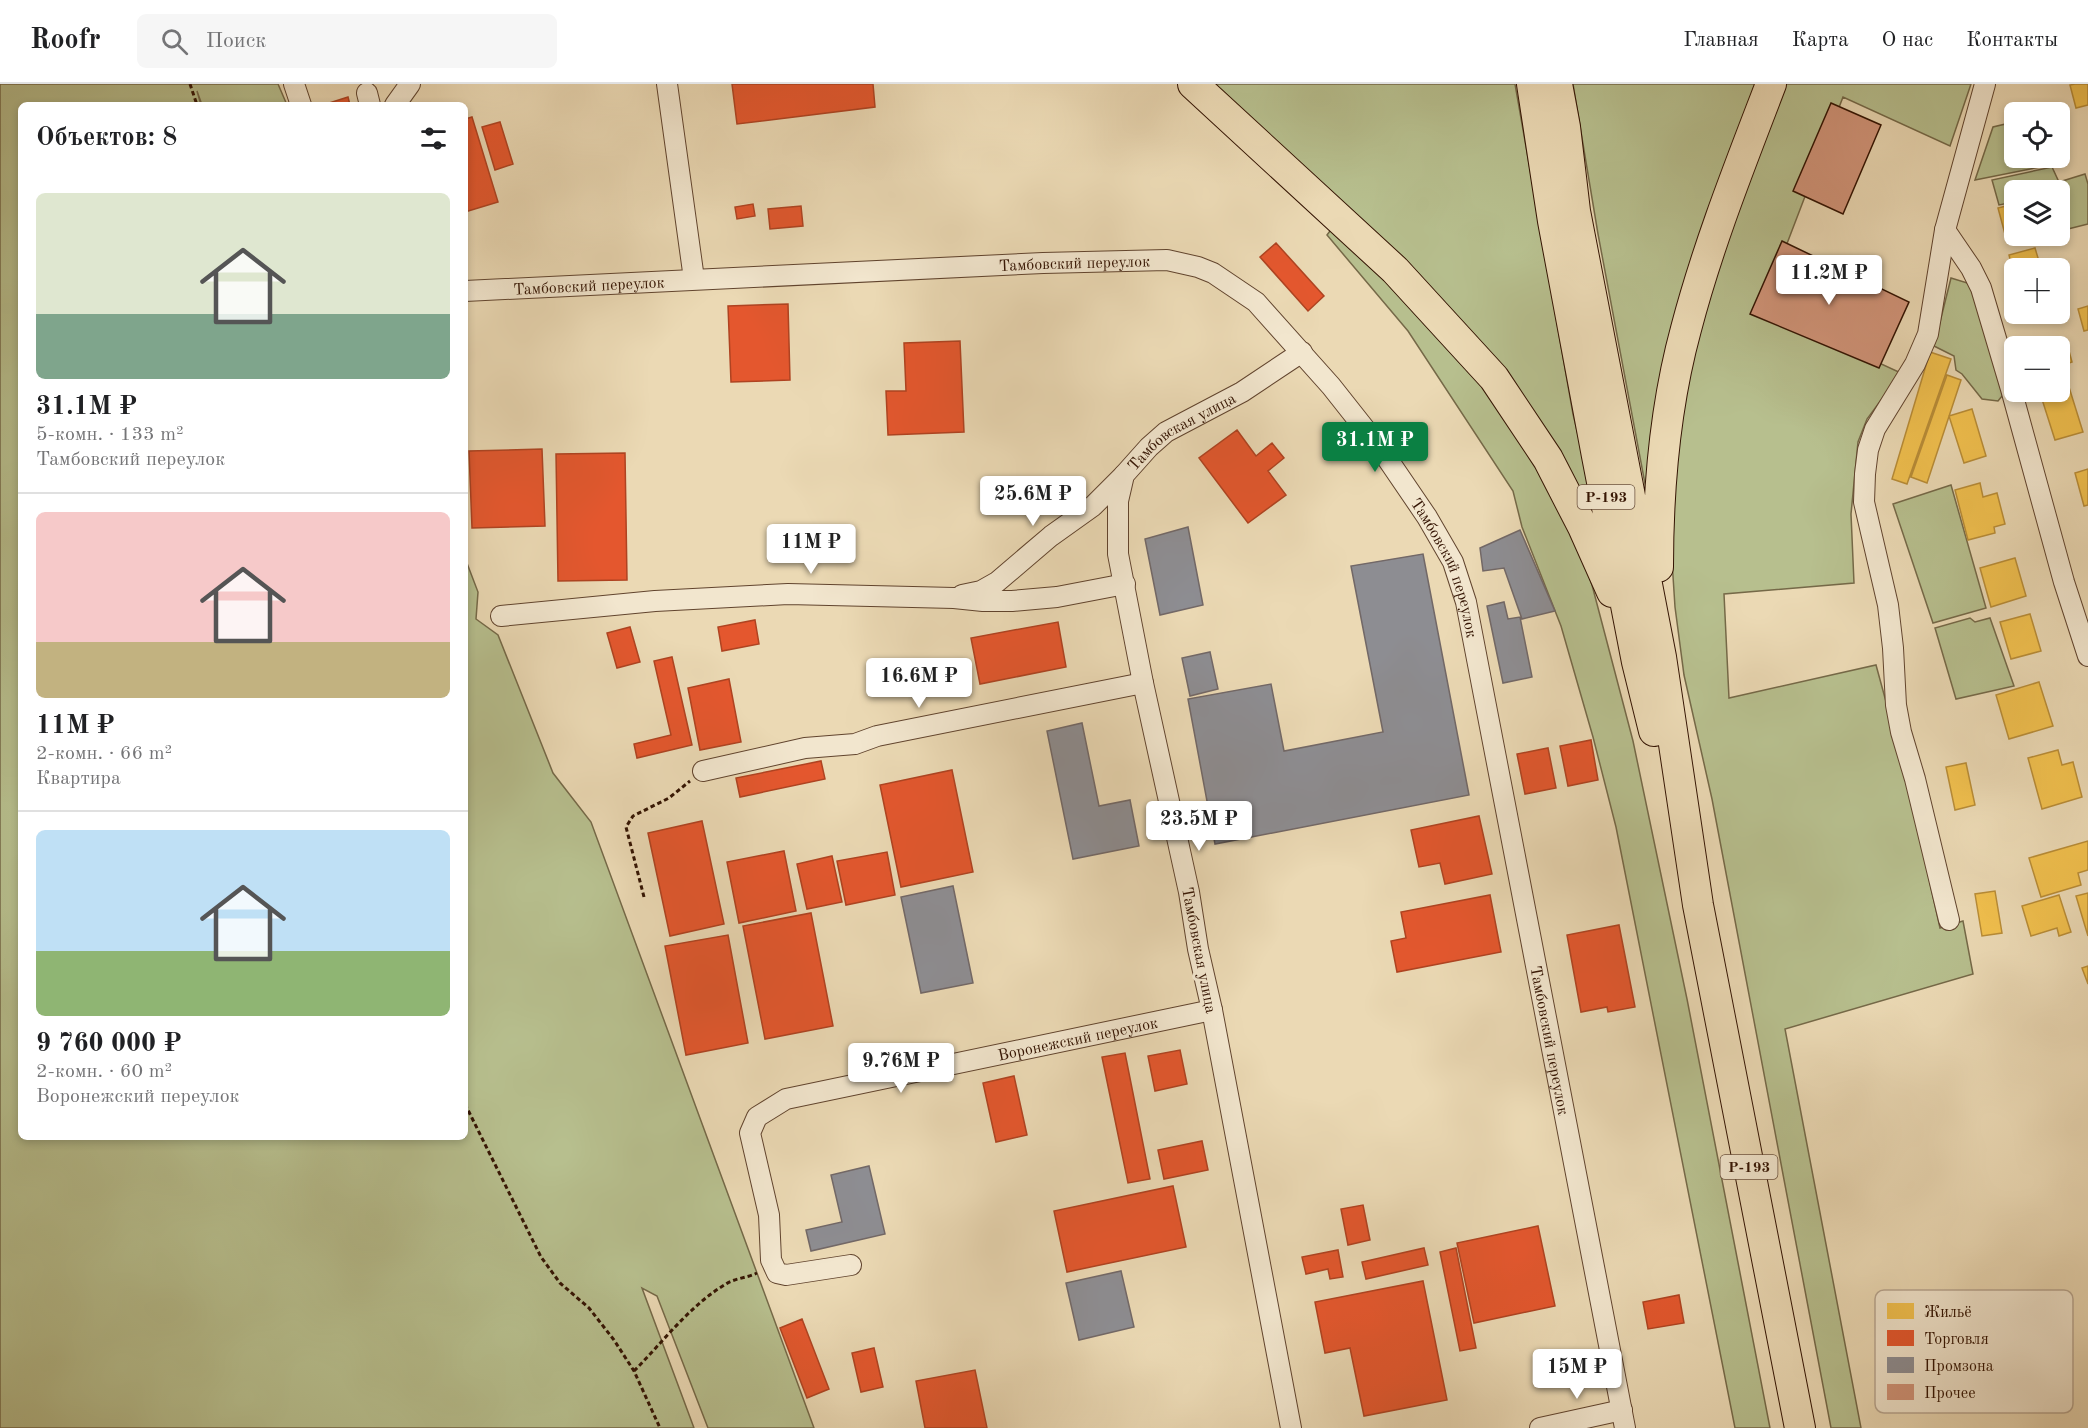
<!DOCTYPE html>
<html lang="ru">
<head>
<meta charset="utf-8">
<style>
	:root { --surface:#fff; --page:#f6f6f6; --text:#202124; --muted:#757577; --line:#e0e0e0; --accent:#0b8043 }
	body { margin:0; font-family:"Old Standard TT",serif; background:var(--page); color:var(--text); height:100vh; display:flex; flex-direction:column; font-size:22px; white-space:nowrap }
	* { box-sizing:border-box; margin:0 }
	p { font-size:20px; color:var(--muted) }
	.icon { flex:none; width:33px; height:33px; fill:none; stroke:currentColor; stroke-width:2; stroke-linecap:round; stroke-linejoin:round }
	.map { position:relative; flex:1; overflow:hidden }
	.drawer { position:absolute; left:18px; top:18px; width:450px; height:1038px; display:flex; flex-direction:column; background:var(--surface); border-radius:9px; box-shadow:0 3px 9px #0003 }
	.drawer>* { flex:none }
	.fabs { position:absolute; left:2004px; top:18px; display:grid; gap:12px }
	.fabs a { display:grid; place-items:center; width:66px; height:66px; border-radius:9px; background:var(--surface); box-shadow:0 3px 9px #0003; font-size:30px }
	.price { position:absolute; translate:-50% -51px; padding:0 14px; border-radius:6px; background:#fff; color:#222; font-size:20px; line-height:39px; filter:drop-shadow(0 2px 3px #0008) }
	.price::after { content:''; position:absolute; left:50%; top:36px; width:18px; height:14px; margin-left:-9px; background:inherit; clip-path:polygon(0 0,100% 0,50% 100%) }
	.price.active { background:var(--accent); color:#fff }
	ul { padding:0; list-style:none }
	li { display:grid; align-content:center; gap:12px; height:318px; padding:0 18px }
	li+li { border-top:2px solid var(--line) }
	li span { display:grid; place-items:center; height:186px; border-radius:9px; color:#555 }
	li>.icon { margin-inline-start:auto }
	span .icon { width:108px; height:108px; fill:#fffc; stroke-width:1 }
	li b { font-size:26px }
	h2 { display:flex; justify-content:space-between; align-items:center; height:72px; padding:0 18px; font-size:26px }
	header { display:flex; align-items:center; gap:36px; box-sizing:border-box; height:84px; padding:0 30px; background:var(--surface); border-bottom:2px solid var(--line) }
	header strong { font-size:28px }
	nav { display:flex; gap:33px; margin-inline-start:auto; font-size:21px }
	.search { width:420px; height:54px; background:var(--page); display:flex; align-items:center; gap:15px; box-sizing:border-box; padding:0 21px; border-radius:9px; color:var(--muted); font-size:22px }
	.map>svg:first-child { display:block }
</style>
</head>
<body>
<header>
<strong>Roofr</strong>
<div class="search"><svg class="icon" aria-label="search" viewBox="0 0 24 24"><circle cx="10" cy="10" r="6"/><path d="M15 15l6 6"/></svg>Поиск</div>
<nav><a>Главная</a><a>Карта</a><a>О нас</a><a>Контакты</a></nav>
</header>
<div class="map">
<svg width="2088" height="1344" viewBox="0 0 2088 1344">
	<rect width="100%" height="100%" fill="#ebd9b4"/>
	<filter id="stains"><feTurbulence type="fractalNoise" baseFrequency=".00333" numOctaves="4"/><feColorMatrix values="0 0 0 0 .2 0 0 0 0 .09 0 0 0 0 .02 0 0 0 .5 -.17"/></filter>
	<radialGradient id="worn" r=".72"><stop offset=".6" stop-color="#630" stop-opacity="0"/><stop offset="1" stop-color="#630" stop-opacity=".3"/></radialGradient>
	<path fill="#b7bf8e" stroke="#756948" stroke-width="1.5" d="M0,0H278L287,21H202L197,7L201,21H21V1053H465V474L478,508L476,535L498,551L553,689L591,738L814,1344H708L657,1212L642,1204L694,1344H0Z
		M1207,0H1515L1573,330L1597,430L1592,433C1538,351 1490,263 1421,194Z
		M1573,0H1971L1950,62L1843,13L1762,225L1901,289L1867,335L1858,358L1851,430L1854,499L1724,510L1729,614L1876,581L1906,691L1940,844L1963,837L1973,890L1785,945L1861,1344H1831L1712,715L1684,591L1675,523L1671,461L1649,421L1598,150Z
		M2014,38V74H2059L2060,79L1975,96L1993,43Z
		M2052,83L2059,98L2085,90L2088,100V140L2060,147V106H2014V118L1999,121L1992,96Z
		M1333,143L1439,249L1496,319L1535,375L1577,456L1592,501L1633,657L1687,915L1770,1344H1735L1616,743L1593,653L1561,542L1522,443L1513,407L1408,247L1327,151Z
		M1951,194L1974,201L2007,306L1998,317L1982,315L1962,290L1956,286L1954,272L1934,262Z
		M1951,401L1986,524L1933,539L1893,420Z
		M1970,534L1975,538L1990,534L2014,602L1956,615L1935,544Z"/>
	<path fill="#f2c14e" stroke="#b98d37" stroke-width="1.5" d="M2075,0H2088V21L2076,24L2070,1Z
		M2014,120V148L2005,150L1998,124Z
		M2035,164L2041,184H2014V192L2009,171Z
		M2088,222V246L2084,247L2078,225Z
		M2066,256L2072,278L2060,282V262H2042Z
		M1930,268L1951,275L1907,400L1892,395Z
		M1947,291L1961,296L1927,399L1911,393Z
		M2068,300L2083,348L2055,356L2040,309L2060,308V303Z
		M1972,325L1986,372L1964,379L1949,332Z
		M2088,385V421L2084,422L2075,389Z
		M1980,399L1983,413L1997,409L2005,440L1994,443L1995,449L1968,456L1955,406Z
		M2015,474L2026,512L1991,523L1980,484Z
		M2030,530L2041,567L2011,575L2000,538Z
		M2039,598L2053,642L2009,655L1996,611Z
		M2058,666L2062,681L2073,678L2082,713L2042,725L2028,674Z
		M1966,679L1975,721L1955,726L1946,683Z
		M2088,757V786L2078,789L2081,801L2041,813L2029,774Z
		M1995,807L2002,849L1982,852L1975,810Z
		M2088,809V852L2076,812Z
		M2059,811L2071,848L2059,852L2057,844L2031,852L2022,822Z
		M2088,882V900L2082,884Z"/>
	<path fill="#e4572e" stroke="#af4321" stroke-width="1.5" d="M732,0H873L875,23L737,40Z
		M348,13L350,21H323Z
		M472,33L498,118L465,128V35Z
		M500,38L513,80L495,86L482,43Z
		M753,120L755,132L737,135L735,123Z
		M801,122L803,142L770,145L768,125Z
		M1276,159L1324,212L1308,227L1260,173Z
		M788,220L790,296L731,298L728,222Z
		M960,257L964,348L888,351L886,307H906L904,259Z
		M1237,346L1256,372L1272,359L1284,374L1268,387L1286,411L1248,439L1199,374Z
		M542,365L545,442L472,444L469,367Z
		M625,369L627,496L558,497L556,370Z
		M755,536L759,560L722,567L718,543Z
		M1058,538L1066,583L980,600L971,554Z
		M630,543L640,578L617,584L607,549Z
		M672,573L692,661L637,674L634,660L671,651L654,577Z
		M729,595L741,658L700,666L688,604Z
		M1591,656L1598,696L1568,702L1560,662Z
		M1548,664L1556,704L1525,710L1517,670Z
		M821,677L825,695L740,713L736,694Z
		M952,686L973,788L901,803L880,701Z
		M1479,732L1492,790L1445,800L1440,779L1419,783L1411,746Z
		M702,737L724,840L670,852L648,749Z
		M784,767L796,827L739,839L727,778Z
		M887,768L895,811L846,821L837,777Z
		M832,772L842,818L807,825L797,780Z
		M1490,811L1501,868L1397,888L1391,857L1406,854L1401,828Z
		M811,829L833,942L765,955L743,842Z
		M1619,841L1635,923L1608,928L1607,923L1581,928L1567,851Z
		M728,851L748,959L686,971L665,862Z
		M1180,966L1187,1000L1155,1007L1148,972Z
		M1125,969L1150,1095L1128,1099L1102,973Z
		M1014,992L1027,1051L996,1058L983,999Z
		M1202,1057L1208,1086L1164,1095L1158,1066Z
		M1173,1102L1186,1163L1067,1188L1054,1127Z
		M1363,1121L1370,1156L1348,1161L1341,1125Z
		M1538,1142L1555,1222L1474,1239L1457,1159Z
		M1424,1164L1428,1181L1366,1195L1362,1178Z
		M1456,1164L1476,1264L1460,1267L1440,1168Z
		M1338,1166L1343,1193L1330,1195L1328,1185L1306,1190L1302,1173Z
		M1423,1197L1447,1316L1364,1332L1350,1264L1325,1269L1315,1218Z
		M1679,1211L1684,1239L1648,1245L1643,1218Z
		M802,1235L829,1305L807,1314L780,1244Z
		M874,1264L883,1303L861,1308L852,1269Z
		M975,1286L987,1344H925L916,1297Z"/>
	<path fill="#8d8d92" stroke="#726867" stroke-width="1.5" d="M1188,443L1203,521L1160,531L1145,455Z
		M1520,446L1555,527L1522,535L1504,484L1483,487L1480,464Z
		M1423,470L1469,711L1215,760L1188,615L1271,600L1284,667L1383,648L1351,482Z
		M1504,518L1508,535L1520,533L1532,593L1503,599L1487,522Z
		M1210,568L1218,605L1190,612L1182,574Z
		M1082,639L1099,722L1130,716L1139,762L1073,775L1047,647Z
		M953,802L973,899L921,909L901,813Z
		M869,1082L885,1150L811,1167L806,1146L842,1138L831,1091Z
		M1121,1187L1134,1243L1079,1256L1066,1199Z"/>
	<path fill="#d19479" stroke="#331302" stroke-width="1.5" d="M1831,19L1881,41L1843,130L1793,107Z
		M1782,157L1909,218L1879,284L1750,230Z"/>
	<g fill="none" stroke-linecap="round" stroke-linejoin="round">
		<g stroke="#61442e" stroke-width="22">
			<g id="minor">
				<path d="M294,0L301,21"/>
				<path d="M667,0L694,195"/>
				<path d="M367,9L370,21"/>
				<path d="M395,21L410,0"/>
				<path d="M1945,146L1971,184L1981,204L2011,305L2064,498L2088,572"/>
				<path id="s1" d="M465,207L1043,179L1167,176L1198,183L1213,189L1256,218L1331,302L1380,364L1427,433L1453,478L1466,518L1625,1344"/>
				<path d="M962,511L981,507L997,498L1051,452L1093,422L1124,391"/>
				<path d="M501,532L655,517L788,510L954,514L983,517H1012L1057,513L1125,500"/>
				<path d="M703,687L805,664L855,660L877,652L1143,599"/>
				<path d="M1949,836L1915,695L1901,648L1896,621L1893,564L1888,521L1864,418L1865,390L1868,366L1875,345L1915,280L1928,250L1945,146L1985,0"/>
				<path id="s2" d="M851,1181L786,1191L777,1189L771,1176L769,1131L750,1049L757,1033L786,1015L1212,926"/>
				<path id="s3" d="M1291,1344L1212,926L1198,865L1189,808L1143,599L1118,470V417L1124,391L1149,363L1166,348L1242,308L1302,268"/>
				<path d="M1540,1344L1622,1326"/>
			</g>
		</g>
		<g stroke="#331302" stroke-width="32">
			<path id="highway" d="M1193,0L1395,186L1494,294L1548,375L1583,443L1612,508
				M1532,0L1553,137L1597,372L1637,578L1654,647
				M1557,0L1565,43L1575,127L1661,573L1698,821L1800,1344
				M1658,483C1658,404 1665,322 1686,245C1708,161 1740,81 1771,0"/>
		</g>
		<path stroke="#331302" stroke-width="3" stroke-dasharray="4.5 3" stroke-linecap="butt" d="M190,0L197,21
			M644,813L626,743L633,732L669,714L690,697
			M465,1020L541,1173L560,1199L589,1224L614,1256L634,1287L660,1344
			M634,1287C663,1258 690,1221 726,1200C735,1194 747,1194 757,1189"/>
		<use href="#minor" stroke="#f2e6ce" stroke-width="20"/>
		<use href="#highway" stroke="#ebd9b4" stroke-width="30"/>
	</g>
	<g text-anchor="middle" stroke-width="6" stroke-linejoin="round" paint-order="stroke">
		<g fill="#f2e6ce" stroke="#6c523f" stroke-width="1.5">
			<rect x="1577.5" y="401" width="57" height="24" rx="4.5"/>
			<rect x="1720.5" y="1071" width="57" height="24" rx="4.5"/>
		</g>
		<g font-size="15" font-weight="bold" fill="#331302">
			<text x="1606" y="418">Р-193</text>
			<text x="1749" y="1088">Р-193</text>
		</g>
		<g font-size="16" fill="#331302" stroke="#f2e6ce">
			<text dy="6" stroke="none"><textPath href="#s1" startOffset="610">Тамбовский переулок</textPath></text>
			<text dy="6" stroke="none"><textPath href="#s1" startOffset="124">Тамбовский переулок</textPath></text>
			<text dy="6" stroke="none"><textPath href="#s3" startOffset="1044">Тамбовская улица</textPath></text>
			<text dy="6" stroke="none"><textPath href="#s1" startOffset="1132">Тамбовский переулок</textPath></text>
			<text transform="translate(1200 866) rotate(79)" y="6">Тамбовская улица</text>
			<text dy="6" stroke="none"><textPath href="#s2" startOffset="568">Воронежский переулок</textPath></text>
			<text dy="6" stroke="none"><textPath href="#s1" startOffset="1618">Тамбовский переулок</textPath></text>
		</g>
	</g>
	<rect x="1875" y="1206" width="198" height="123" rx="9" fill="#f2e6ce" stroke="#b9a791" stroke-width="1.5"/>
	<rect x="1887" y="1219" width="27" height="16" fill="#f2c14e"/>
	<rect x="1887" y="1246" width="27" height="16" fill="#e4572e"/>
	<rect x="1887" y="1273" width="27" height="16" fill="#8d8d92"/>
	<rect x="1887" y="1300" width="27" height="16" fill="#d19479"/>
	<g font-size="16" fill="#331302">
		<text x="1924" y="1233">Жильё</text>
		<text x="1924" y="1260">Торговля</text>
		<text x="1924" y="1287">Промзона</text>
		<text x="1924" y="1314">Прочее</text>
	</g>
	<rect width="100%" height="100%" filter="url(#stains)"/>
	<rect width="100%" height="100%" fill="url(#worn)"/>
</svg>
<div class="fabs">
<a><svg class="icon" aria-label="locate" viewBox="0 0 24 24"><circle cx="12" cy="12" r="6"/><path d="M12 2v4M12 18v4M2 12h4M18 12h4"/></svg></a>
<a><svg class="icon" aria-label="layers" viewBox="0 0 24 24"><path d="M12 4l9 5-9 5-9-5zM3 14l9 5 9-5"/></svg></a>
<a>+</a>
<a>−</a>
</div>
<b class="price" style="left:1829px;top:222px">11.2M ₽</b>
<b class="price active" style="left:1375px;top:389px">31.1M ₽</b>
<b class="price" style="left:1033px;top:443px">25.6M ₽</b>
<b class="price" style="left:811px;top:491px">11M ₽</b>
<b class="price" style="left:919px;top:625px">16.6M ₽</b>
<b class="price" style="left:1199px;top:768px">23.5M ₽</b>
<b class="price" style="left:901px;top:1010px">9.76M ₽</b>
<b class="price" style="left:1577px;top:1316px">15M ₽</b>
<section class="drawer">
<h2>Объектов: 8<svg class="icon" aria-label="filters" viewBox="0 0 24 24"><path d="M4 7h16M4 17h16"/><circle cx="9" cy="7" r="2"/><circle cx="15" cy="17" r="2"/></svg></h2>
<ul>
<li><span style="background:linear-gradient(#dfe7d0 65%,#7fa58c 0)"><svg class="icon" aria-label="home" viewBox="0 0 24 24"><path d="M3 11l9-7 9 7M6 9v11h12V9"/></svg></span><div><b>31.1M ₽</b><p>5-комн. · 133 m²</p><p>Тамбовский переулок</p></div></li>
<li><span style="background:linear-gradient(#f6c9c9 70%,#c2b280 0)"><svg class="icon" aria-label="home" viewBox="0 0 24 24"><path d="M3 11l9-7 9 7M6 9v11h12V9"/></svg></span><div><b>11M ₽</b><p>2-комн. · 66 m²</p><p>Квартира</p></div></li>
<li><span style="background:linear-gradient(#bfe0f5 65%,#8fb573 0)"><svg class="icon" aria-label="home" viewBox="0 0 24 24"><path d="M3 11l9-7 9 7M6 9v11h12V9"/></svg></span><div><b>9 760 000 ₽</b><p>2-комн. · 60 m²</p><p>Воронежский переулок</p></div></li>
</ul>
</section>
</div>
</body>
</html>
